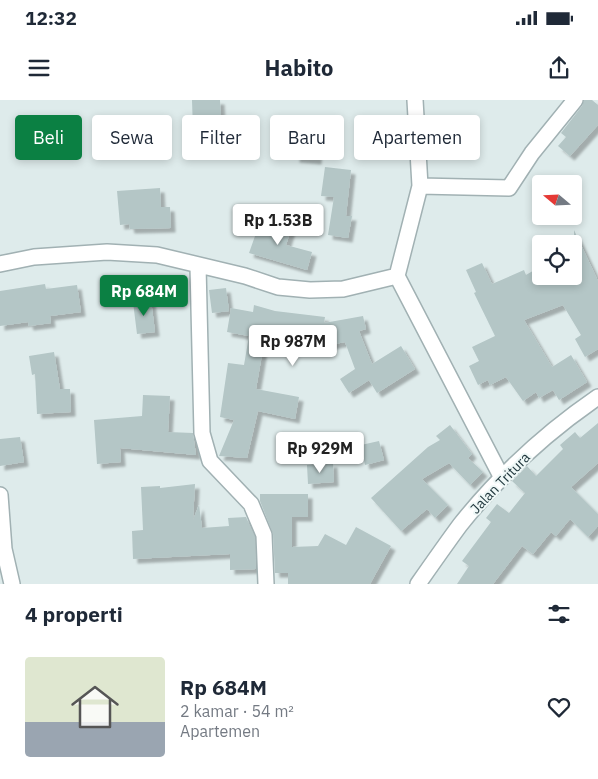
<!DOCTYPE html>
<html lang="id">
<head>
<meta charset="utf-8">
<style>
	:root { --surface:#fff; --page:#f2f2f3; --text:#1f2937; --muted:#747a83; --accent:#0b8043 }
	body { margin:0; font-family:"IBM Plex Sans",sans-serif; background:var(--page); color:var(--text); height:100vh; display:flex; flex-direction:column; font-size:19px; white-space:nowrap }
	* { box-sizing:border-box; margin:0 }
	p { font-size:16px; color:var(--muted) }
	.icon { flex:none; width:28px; height:28px; fill:none; stroke:currentColor; stroke-width:2; stroke-linecap:round; stroke-linejoin:round }
	.map { position:relative; height:484px; overflow:hidden }
	.sheet { display:flex; flex-direction:column; background:var(--surface); flex:1 }
	.sheet>* { flex:none }
	.guide { position:absolute; left:15px; top:15px; width:569px; height:45px; display:flex; gap:10px }
	.needle { width:32px; rotate:289deg }
	.buttons { position:absolute; left:532px; top:75px; display:grid; gap:10px }
	.buttons a { display:grid; place-items:center; width:50px; height:50px; border-radius:5px; background:var(--surface); box-shadow:0 2px 8px #0003; font-size:25px }
	.price { position:absolute; translate:-50% -42px; padding:0 11px; border-radius:5px; background:#fff; color:#222; font-size:16px; line-height:32px; filter:drop-shadow(0 1px 2px #0008) }
	.price::after { content:''; position:absolute; left:50%; top:30px; width:15px; height:11px; margin-left:-8px; background:inherit; clip-path:polygon(0 0,100% 0,50% 100%) }
	.price.current { background:var(--accent); color:#fff }
	ul { padding:0; list-style:none }
	li { display:flex; align-items:center; gap:15px; height:125px; padding:0 25px }
	li span { display:grid; place-items:center; flex:none; width:140px; height:100px; border-radius:5px; color:#555 }
	li>.icon { margin-inline-start:auto }
	span .icon { width:60px; height:60px; fill:#fffc; stroke-width:1 }
	li b { font-size:21px }
	h2 { display:flex; justify-content:space-between; align-items:center; height:60px; padding:0 25px; font-size:21px }
	.tag { padding:0 18px; border-radius:5px; background:var(--surface); box-shadow:0 2px 8px #0003; font-size:18px; line-height:45px }
	.tag.current { background:var(--accent); color:#fff }
	.status { display:flex; justify-content:space-between; align-items:center; height:35px; padding:0 25px; background:var(--surface); direction:ltr }
	.status svg { height:14px; fill:currentColor }
	header { display:flex; justify-content:space-between; align-items:center; height:65px; padding:0 25px; background:var(--surface); font-size:22px; font-weight:700 }
	.map>svg:first-child { display:block }
</style>
</head>
<body>
<div class="status"><b>12:32</b><svg viewBox="0 0 49 12"><path d="M0 12V9h3v3zM5 12V6h3v6zM10 12V3h3v9zM15 12V0h3v12zM26 1h20v11H26zM47 4h2v5h-2z"/></svg></div>
<header><svg class="icon" aria-label="menu" viewBox="0 0 24 24"><path d="M4 6h16M4 12h16M4 18h16"/></svg>Habito<svg class="icon" aria-label="share" viewBox="0 0 24 24"><path d="M12 15V3M7 8l5-5 5 5M5 13v7h14v-7"/></svg></header>
<div class="map">
<svg width="598" height="484" viewBox="0 0 598 484">
	<defs>
		<filter id="shadow"><feDropShadow dx="4.5" dy="4.5" stdDeviation="1" flood-color="#0004"/></filter>
	</defs>
	<rect width="100%" height="100%" fill="#deebeb"/>
	<path fill="#b4c6c6" filter="url(#shadow)" d="M192,0H220L221,18L207,19V30L193,31Z
		M584,0H592L598,5V25L570,56L558,46L566,37L561,33L582,6Z
		M299,17L321,19L317,60L295,58Z
		M325,67L351,70L346,116H352L348,138L328,135L334,97L321,96Z
		M160,88L161,107H170L171,128L130,129L129,124L120,125L117,91Z
		M261,119L291,129L286,145L312,152L307,170L249,153Z
		M574,130L598,181V249L585,257L575,239L581,235L563,205L524,220L552,267L571,255L587,282L559,300L553,290L539,298L536,292L523,301L506,277L490,285L488,280L478,285L469,266L479,261L472,247L495,236L474,193L476,192L466,170L482,163L492,184L524,170L526,175L541,166V176H574Z
		M45,184L46,189L77,185L81,212L50,216L51,223L29,226L28,222L0,226V191Z
		M226,188L229,211L212,213L209,190Z
		M151,200L155,232L137,234L133,202Z
		M254,205L275,211L325,217L324,223L363,216L366,229L359,231L372,264L401,246L415,269L377,293L369,280L349,293L340,279L355,269L345,242L325,246L269,240L268,250L263,249L256,289L299,297L295,319L258,311L247,358L219,356L234,320L220,317L228,263L244,265L249,236L227,232L231,208L253,212Z
		M54,252L60,289H70L71,312L37,314L35,274L32,275L29,256Z
		M143,295L170,296L168,332L193,333L196,355L120,348L121,362L97,364L94,320L142,316Z
		M598,323V363L571,387L598,414V426L588,437L570,419L556,436L551,432L533,454L522,446L493,484H457L469,466L462,461L491,422L486,418L497,404L509,413L525,393L512,381L527,366L536,376L563,349L560,345L575,332L580,338Z
		M450,325L472,354L468,358L483,372L470,385L449,363L422,379L448,405L435,418L427,409L401,431L371,398L428,347L440,340L436,336Z
		M20,337L24,362L0,366V339Z
		M379,341L384,360L365,365L361,345Z
		M333,363L334,382L308,384L307,365Z
		M195,384L193,420L199,405L202,428L229,426L228,418L246,417L255,437L256,469L230,470V454L133,459L132,431L143,430L141,387L160,386V388Z
		M260,394H308V417H292V447L318,446L325,434L346,445L356,427L391,446L370,484H288V473H275L273,434L260,401Z"/>
	<g fill="none" stroke-linecap="round" stroke-linejoin="round">
		<g stroke="#a1b1b3" stroke-width="18">
			<path id="minor" d="M415,0L420,86L397,176L502,378
				M420,86L509,88L532,53L575,0
				M0,164L34,157L107,152L157,155L245,176L278,187L310,190L343,189L397,176
				M198,166L202,333L210,361L251,404L256,416L264,435L266,484
				M0,395L4,449L12,484"/>
		</g>
		<g stroke="#a1b1b3" stroke-width="18">
			<path id="tertiary" d="M418,484C432,464 446,444 460,425C499,376 547,332 598,297"/>
		</g>
		<use href="#minor" stroke="#fff" stroke-width="15"/>
		<use href="#tertiary" stroke="#fff" stroke-width="15"/>
	</g>
	<g text-anchor="middle" stroke-width="4" stroke-linejoin="round" paint-order="stroke">
		<g font-size="14" fill="#1f363c" stroke="#eff8f7">
			<text transform="translate(500 383) rotate(-46)" y="5">Jalan Tritura</text>
		</g>
	</g>
</svg>
<div class="buttons">
<a><svg class="needle" viewBox="-14 -14 28 28"><path d="M0-13l5 13h-10z" fill="#e53935"/><path d="M0 13l5-13h-10z" fill="#747a83"/></svg></a>
<a><svg class="icon" aria-label="locate" viewBox="0 0 24 24"><circle cx="12" cy="12" r="6"/><path d="M12 2v4M12 18v4M2 12h4M18 12h4"/></svg></a>
</div>
<b class="price" style="left:278px;top:146px">Rp 1.53B</b>
<b class="price current" style="left:144px;top:217px">Rp 684M</b>
<b class="price" style="left:293px;top:267px">Rp 987M</b>
<b class="price" style="left:320px;top:374px">Rp 929M</b>
<div class="guide">
<a class="tag current">Beli</a>
<a class="tag">Sewa</a>
<a class="tag">Filter</a>
<a class="tag">Baru</a>
<a class="tag">Apartemen</a>
</div>
</div>
<section class="sheet">
<h2>4 properti<svg class="icon" aria-label="filters" viewBox="0 0 24 24"><path d="M4 7h16M4 17h16"/><circle cx="9" cy="7" r="2"/><circle cx="15" cy="17" r="2"/></svg></h2>
<ul>
<li><span style="background:linear-gradient(#dfe7d0 65%,#9aa5b1 0)"><svg class="icon" aria-label="home" viewBox="0 0 24 24"><path d="M3 11l9-7 9 7M6 9v11h12V9"/></svg></span><div><b>Rp 684M</b><p>2 kamar · 54 m²</p><p>Apartemen</p></div><svg class="icon" aria-label="heart" viewBox="0 0 24 24"><path d="M12 20l-8-8c-3-5 5-10 8-4 3-6 11-1 8 4z"/></svg></li>
</ul>
</section>
</body>
</html>
